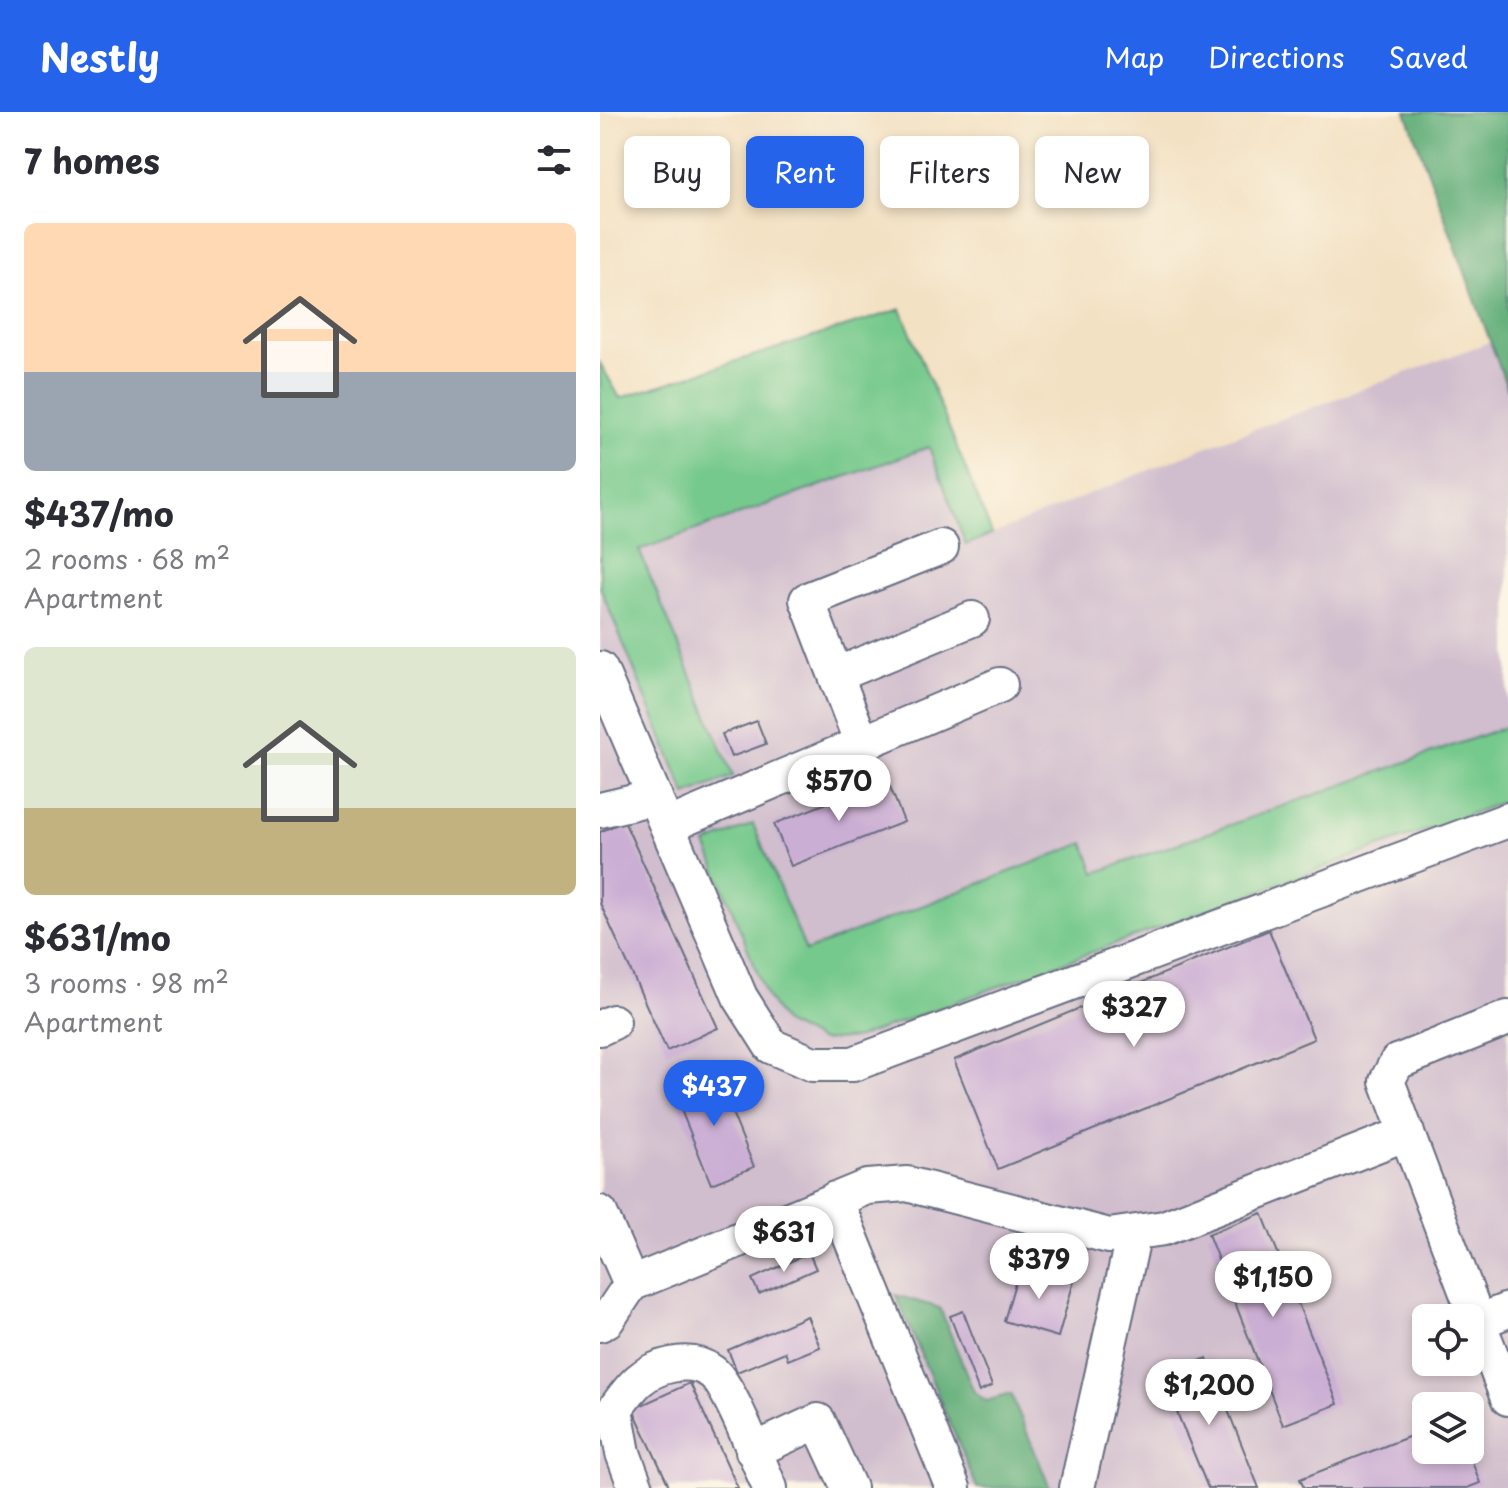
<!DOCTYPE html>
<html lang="en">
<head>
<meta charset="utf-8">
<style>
	:root { --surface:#fff; --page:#f2f2f3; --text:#2b2b33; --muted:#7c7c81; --accent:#2563eb }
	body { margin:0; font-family:"Playpen Sans",sans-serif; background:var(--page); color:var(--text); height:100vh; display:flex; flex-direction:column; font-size:30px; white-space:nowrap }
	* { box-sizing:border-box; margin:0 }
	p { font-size:26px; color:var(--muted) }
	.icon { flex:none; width:44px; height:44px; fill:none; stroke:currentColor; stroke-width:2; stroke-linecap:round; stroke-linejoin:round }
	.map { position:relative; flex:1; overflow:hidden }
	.drawer { display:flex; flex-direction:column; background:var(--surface); width:600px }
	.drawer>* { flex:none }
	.banner { position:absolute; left:24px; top:24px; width:760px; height:72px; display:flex; gap:16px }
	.fabs { position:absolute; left:812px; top:1192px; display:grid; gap:16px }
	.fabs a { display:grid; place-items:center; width:72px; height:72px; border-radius:12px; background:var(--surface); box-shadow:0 4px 12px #0003; font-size:40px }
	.price { position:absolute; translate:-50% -68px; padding:0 18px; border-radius:28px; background:#fff; color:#222; font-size:26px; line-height:52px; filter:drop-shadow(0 2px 4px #0008) }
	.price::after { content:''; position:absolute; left:50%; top:48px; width:24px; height:18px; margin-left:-12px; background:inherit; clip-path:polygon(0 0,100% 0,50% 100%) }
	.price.current { background:var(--accent); color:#fff }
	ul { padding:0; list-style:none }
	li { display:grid; align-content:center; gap:16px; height:424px; padding:0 24px }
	li span { display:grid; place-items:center; height:248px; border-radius:12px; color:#555 }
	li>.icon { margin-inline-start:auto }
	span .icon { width:144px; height:144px; fill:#fffc; stroke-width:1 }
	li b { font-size:34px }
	h2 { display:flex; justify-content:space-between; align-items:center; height:96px; padding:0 24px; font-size:34px }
	.pill { padding:0 28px; border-radius:12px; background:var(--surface); box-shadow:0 4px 12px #0003; font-size:28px; line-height:72px }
	.pill.current { background:var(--accent); color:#fff }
	header { display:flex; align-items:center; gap:48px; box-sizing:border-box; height:112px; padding:0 40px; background:var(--accent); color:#fff }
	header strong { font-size:38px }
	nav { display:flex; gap:44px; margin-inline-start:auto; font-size:28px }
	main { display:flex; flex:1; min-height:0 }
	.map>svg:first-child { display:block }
</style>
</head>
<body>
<header>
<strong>Nestly</strong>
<nav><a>Map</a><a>Directions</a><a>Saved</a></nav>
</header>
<main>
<section class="drawer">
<h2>7 homes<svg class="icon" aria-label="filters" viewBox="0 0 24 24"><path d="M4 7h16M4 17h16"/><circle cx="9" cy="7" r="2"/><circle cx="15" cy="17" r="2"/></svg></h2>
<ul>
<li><span style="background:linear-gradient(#ffd9b3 60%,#9aa5b1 0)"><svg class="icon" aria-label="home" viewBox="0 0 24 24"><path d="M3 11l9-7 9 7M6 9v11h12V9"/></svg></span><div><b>$437/mo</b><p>2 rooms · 68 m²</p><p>Apartment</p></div></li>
<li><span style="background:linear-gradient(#dfe7d0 65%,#c2b280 0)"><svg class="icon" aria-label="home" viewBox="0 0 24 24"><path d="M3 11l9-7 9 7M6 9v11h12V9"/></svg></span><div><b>$631/mo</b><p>3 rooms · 98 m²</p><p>Apartment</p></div></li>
</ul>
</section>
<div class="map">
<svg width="908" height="1376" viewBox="0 0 908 1376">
	<rect width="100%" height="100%" fill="#fcf5e5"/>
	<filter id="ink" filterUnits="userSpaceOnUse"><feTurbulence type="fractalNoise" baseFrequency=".0125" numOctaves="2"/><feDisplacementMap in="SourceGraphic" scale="16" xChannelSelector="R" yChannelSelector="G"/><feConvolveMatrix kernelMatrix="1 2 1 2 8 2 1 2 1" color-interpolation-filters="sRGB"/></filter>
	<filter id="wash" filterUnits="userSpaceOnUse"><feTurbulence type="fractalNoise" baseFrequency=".006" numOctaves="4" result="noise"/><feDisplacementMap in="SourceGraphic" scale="32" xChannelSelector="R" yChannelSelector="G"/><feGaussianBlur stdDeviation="1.8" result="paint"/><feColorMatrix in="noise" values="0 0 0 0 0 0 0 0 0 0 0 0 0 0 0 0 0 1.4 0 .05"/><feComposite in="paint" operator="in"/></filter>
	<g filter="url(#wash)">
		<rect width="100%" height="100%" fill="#f3e1c3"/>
		<path fill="#d0bdcd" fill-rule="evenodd" d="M301,197L393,422L603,336L892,229L908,273V1376H0V292ZM826,1206H870V1250H826ZM826,1294H870V1338H826Z"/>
		<path fill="#76c98c" stroke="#487c75" stroke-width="2" d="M301,197L392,422L366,433L329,335L39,438L133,664L86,683L0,475V251L20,286Z
			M908,614V688L257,926L221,929L184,911L167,885L106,732L153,712L206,839L484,731L495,761Z"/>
		<path fill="#60ad78" stroke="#3e6e6b" stroke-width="2" d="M806,0H908V278Z
			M296,1183L340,1196L374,1280L386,1289L411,1282L450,1376H377Z"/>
		<g id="blocks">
			<path fill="#cbaed4" d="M157,609L166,632L131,645L122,622Z
				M287,667L304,710L191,754L174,712Z
				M24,709L118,916L67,939L0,791V720Z
				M669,818L714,927L398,1057L354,948Z
				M116,961L154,1055L111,1072L73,978Z
				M662,1101L738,1292L683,1313L608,1122Z
				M209,1141L216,1157L159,1182L152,1167Z
				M420,1154L474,1169L458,1225L404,1209Z
				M363,1199L392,1274L379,1280L350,1204Z
				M207,1204L220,1235L188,1248L185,1240L137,1260L128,1238Z
				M607,1246L659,1376H608L562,1264Z
				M90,1271L138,1376H70L33,1297Z
				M826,1318V1338H868L880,1371L867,1376H704L700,1367Z"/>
		</g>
	</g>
	<g filter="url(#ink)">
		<use href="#blocks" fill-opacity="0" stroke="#676d81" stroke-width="2"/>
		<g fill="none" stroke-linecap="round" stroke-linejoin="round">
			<g stroke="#676d81" stroke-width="38">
				<path id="minor" d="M0,557L140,885L171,934L213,952H253L908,708
					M236,563L372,507
					M262,632L207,488L341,435
					M0,698L55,685
					M67,714L400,573
					M0,916L13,910
					M235,1087L353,1376
					M0,1101L31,1172L267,1075L307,1072L509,1124L564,1116L807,1021
					M908,1198L878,1210L908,1286
					M878,1210L787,969L797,950L908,906
					M0,1212L7,1208L31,1172
					M153,1339L218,1309L249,1376
					M36,1376L23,1341L15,1297C31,1275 42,1259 71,1253C85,1250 100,1251 112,1260C130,1273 159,1352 170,1376
					M477,1376L534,1121"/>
			</g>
			<use href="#minor" stroke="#fff" stroke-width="34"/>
		</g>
	</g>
</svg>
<div class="fabs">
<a><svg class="icon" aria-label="locate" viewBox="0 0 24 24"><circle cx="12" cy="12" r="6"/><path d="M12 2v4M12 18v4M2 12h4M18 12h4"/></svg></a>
<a><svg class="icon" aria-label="layers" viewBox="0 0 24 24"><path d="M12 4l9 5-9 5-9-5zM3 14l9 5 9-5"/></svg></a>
</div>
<b class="price" style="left:239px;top:711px">$570</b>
<b class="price" style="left:534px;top:937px">$327</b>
<b class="price current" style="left:114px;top:1016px">$437</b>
<b class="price" style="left:184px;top:1162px">$631</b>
<b class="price" style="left:439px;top:1189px">$379</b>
<b class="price" style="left:673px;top:1207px">$1,150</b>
<b class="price" style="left:609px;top:1315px">$1,200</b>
<div class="banner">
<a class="pill">Buy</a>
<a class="pill current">Rent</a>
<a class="pill">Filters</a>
<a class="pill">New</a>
</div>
</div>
</main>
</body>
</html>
